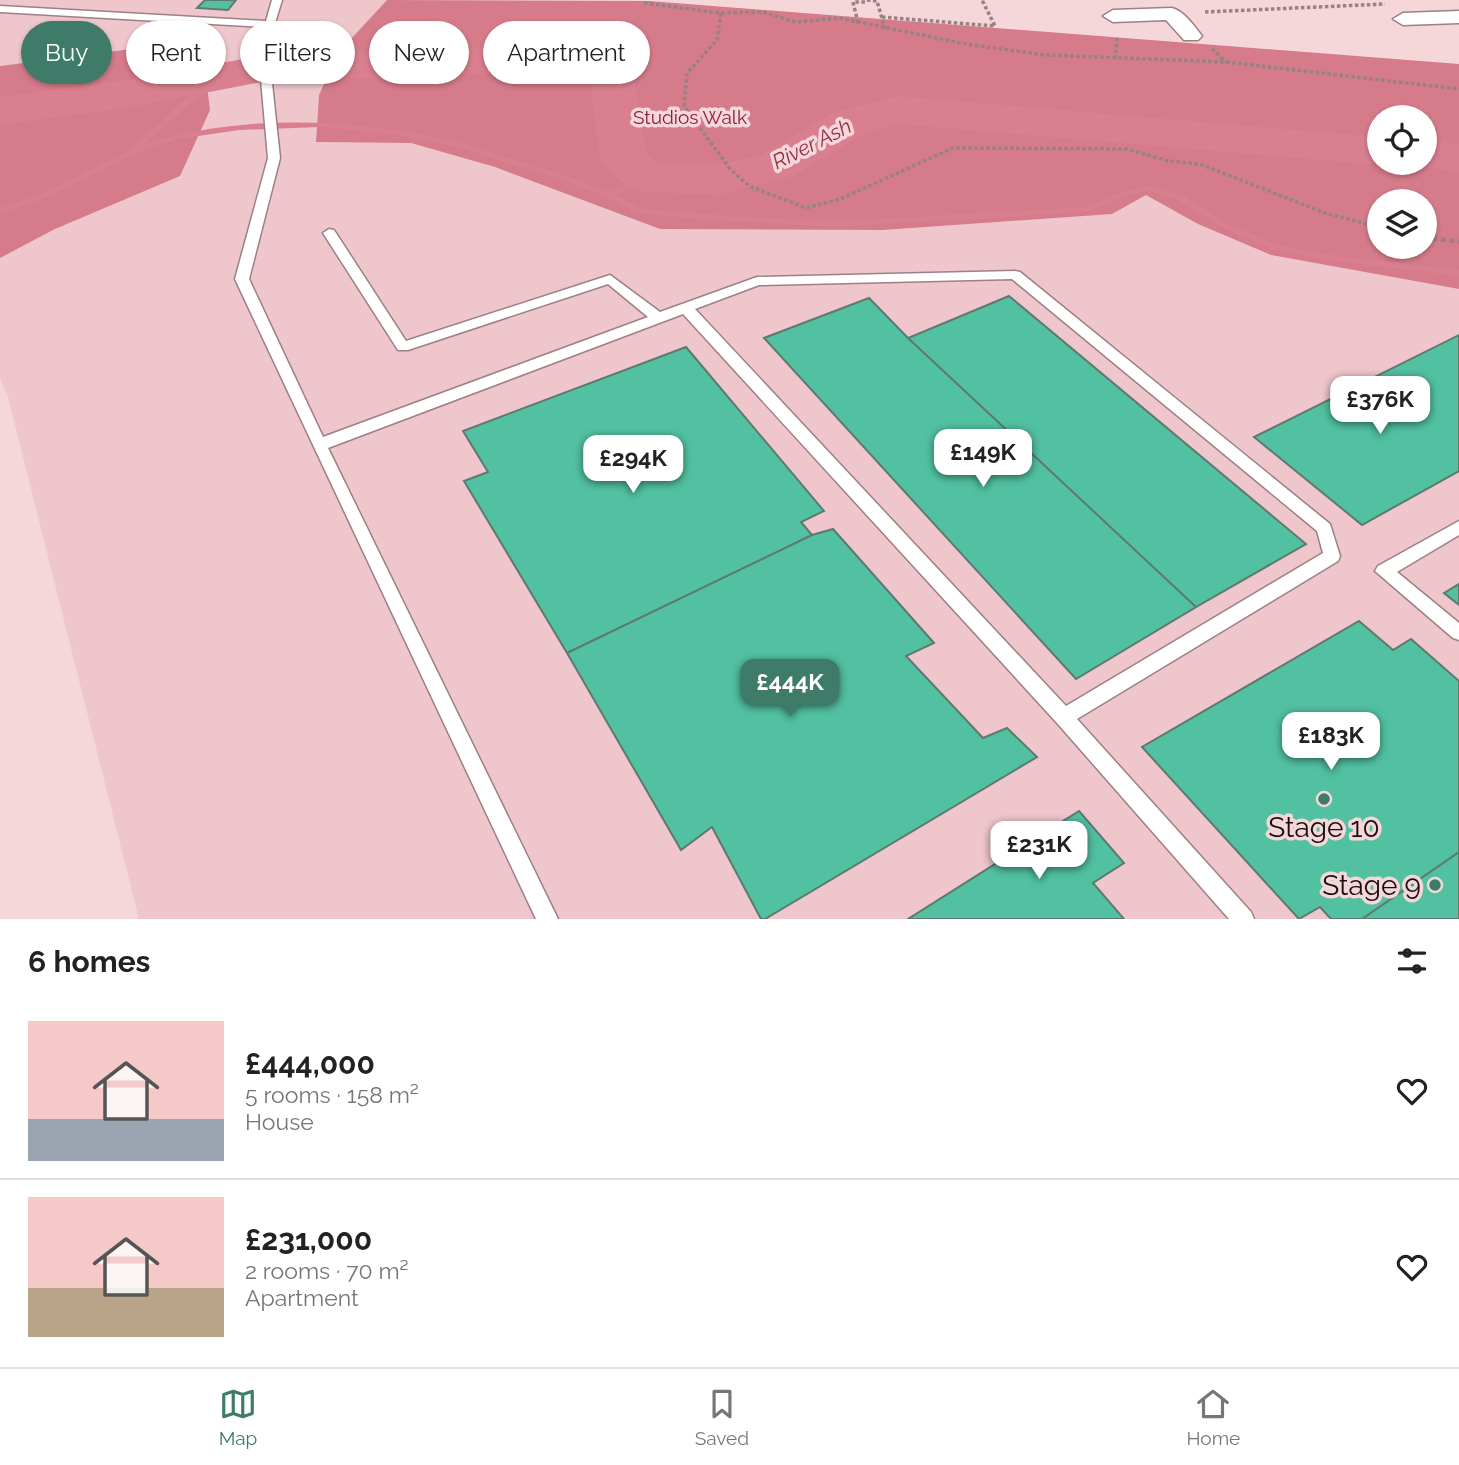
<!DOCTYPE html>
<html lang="en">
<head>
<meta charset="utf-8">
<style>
	:root { --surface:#fff; --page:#f2f2f2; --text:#222; --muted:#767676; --line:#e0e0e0; --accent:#3e7c69 }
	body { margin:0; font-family:Raleway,sans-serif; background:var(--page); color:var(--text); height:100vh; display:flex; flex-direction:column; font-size:26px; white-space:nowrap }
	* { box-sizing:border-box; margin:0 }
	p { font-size:23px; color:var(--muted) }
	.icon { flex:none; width:38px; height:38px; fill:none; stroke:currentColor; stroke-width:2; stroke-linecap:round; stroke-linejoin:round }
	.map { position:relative; height:919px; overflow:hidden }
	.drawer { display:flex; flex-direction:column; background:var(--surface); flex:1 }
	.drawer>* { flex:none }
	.banner { position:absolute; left:21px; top:21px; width:700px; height:63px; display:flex; gap:14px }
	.tools { position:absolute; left:1367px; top:105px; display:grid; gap:14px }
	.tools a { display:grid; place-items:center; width:70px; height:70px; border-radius:50%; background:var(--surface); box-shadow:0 2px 5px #0004; font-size:35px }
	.price { position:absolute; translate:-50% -60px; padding:0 16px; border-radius:14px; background:#fff; color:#222; font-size:23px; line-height:46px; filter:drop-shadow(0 2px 4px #0008) }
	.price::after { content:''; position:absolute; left:50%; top:42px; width:21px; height:16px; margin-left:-10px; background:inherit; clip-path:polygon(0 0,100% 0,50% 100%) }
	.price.current { background:var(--accent); color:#fff }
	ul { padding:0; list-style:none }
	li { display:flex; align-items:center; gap:21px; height:175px; padding:0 28px }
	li+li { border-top:2px solid var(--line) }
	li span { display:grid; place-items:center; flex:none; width:196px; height:140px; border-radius:0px; color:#555 }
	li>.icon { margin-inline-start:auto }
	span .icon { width:84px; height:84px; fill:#fffc; stroke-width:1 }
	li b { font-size:30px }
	h2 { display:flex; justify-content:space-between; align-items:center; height:84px; padding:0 28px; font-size:30px }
	.tag { padding:0 24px; border-radius:32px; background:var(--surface); box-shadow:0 2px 5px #0004; font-size:24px; line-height:63px }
	.tag.current { background:var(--accent); color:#fff }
	.dock { display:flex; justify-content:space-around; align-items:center; height:98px; border-top:2px solid var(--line); background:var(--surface); font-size:19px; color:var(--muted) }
	.dock a { display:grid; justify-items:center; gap:4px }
	.dock .current { color:var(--accent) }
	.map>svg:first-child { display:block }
</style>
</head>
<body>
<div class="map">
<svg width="1459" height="919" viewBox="0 0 1459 919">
	<rect width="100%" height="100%" fill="#f5d6d9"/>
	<path fill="#eec6cb" d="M0,0H387L338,53L319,95L316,142L411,143L495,167L660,229L883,230L1112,214L1146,195L1198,224L1271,255L1459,289V919H139L8,397L0,378V258L55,229L201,40L0,66Z"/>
	<path fill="#d57b8a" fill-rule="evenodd" d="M387,0L649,1L1459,64V289L1271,255L1198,224L1146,195L1112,214L883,230L660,229L495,167L411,143L316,142L319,95L338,53ZM1379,117H1424V163H1379ZM1379,201H1424V247H1379Z
		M201,40L210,110L180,176L55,229L0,258V66Z"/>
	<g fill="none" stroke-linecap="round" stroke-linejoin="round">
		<path fill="#d97f8f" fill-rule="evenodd" d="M224,73L231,75L190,104L145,144C247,112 360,119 462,143C478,147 493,153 508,158C542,168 576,179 610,192L643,175H649V179L616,195L642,209L719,215L838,221L1087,207L1124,191L1153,186L1182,195L1225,222L1277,245L1325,254L1459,270V276L1325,260L1272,249L1219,226L1176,199L1152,191L1129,195L1088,212L838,227L719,221L637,213L607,197L559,179L461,148L400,135L320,127L239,130L178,139L136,153L53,195L0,214V208L47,191L135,148V145L184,100Z"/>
		<path fill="#d97f8f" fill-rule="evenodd" d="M580,41L626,59L632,68L647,154L658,163L717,165L761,155L834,112L898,96L1379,137V163H1390L1379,165L898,124L866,132L794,176L717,195L646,192L629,187L607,170L600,160L589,75L574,67L420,78L277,79L126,108L0,125V97L126,80L277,53L420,52Z
			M1424,141L1459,144V172L1407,165L1405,163H1424Z"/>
	</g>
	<path fill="#52c1a1" stroke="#5e7970" stroke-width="2" d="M205,0H236L228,10L197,8Z
		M1009,296L1306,544L1196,607L908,338Z
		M869,298L908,338L1196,607L1076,679L764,338Z
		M1459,335V471L1362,525L1254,437Z
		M686,347L824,511L801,522L812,535L567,653L464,481L488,472L463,431Z
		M833,529L934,643L906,656L983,738L1007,728L1037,757L765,919H761L712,827L681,850L567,653L812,535Z
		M1459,584V605L1444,593Z
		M1359,621L1393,650L1411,639L1459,681V852L1362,919H1331L1320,907L1299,919L1142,747Z
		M1079,811L1124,863L1093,883L1124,919H908Z
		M1459,852V919H1362Z"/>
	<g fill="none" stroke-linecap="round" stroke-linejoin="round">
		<g stroke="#9c8083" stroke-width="3">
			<path id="lane" d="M272,0H282L268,46L280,158L249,279L323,437L648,317L608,284L408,350H398L323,233L329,229L334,230L406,341L610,275L660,312L757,277L1015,271L1020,272L1330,524L1340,556L1338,561L1077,719L1251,912L1254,919H1229L1057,723L683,314L328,448L558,919H536L235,279L268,158L258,46L264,27L0,12V6L266,21ZM1012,279L1317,531L1323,553L1066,706L695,309L759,285Z
				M1459,521V535L1397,572L1459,623V640L1453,638L1375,571L1378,566Z"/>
		</g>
		<g stroke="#9c8083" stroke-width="3">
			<path id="street" d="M1172,8C1184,11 1194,26 1202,36L1198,40H1184L1166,20L1113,22L1103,16L1113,10Z
				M1459,11V23L1403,25L1393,19L1403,13Z"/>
		</g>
		<path stroke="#988184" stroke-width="3.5" stroke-dasharray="3.5 2.5" stroke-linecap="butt" d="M867,0L877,1L885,29
			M644,3L721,13L763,12L796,22L839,18L966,44L1045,55L1226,62L1459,89
			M1205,12L1385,4
			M721,13L717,40L687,73L684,106L730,169L749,186L806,208L840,199L953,148L1127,149L1168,161L1200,164L1325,213L1379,227
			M882,17L995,26L982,0
			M858,23L853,2H867
			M1212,49L1226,62
			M1115,59L1117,38"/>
		<path stroke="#988184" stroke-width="4.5" stroke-dasharray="5 3.5" stroke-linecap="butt" d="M1424,237L1459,242"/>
		<use href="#lane" fill="#fff" fill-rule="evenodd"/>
		<use href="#street" fill="#fff" fill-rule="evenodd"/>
	</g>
	<g fill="#3e7c69" stroke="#f5d6d9" stroke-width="2.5">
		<circle cx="1324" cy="799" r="7"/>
		<circle cx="1435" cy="885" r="7"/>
	</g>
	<g text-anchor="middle" stroke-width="7" stroke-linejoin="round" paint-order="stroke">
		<g font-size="19" fill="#881c3b" stroke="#f5d6d9">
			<text x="690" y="124">Studios Walk</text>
		</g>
		<g font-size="21" font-style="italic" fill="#952b46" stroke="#f5d6d9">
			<text transform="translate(812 144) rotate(-27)" y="7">River Ash</text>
		</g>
		<g font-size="28" fill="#180e0f" stroke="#f5d6d9">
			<text x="1324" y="837">Stage 10</text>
			<text x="1421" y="895" text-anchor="end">Stage 9</text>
		</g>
	</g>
</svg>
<div class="tools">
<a><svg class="icon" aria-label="locate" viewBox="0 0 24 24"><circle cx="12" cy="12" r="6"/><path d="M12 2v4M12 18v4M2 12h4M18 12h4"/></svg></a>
<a><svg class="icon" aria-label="layers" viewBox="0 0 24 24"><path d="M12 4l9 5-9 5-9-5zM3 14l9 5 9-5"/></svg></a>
</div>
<b class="price" style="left:1380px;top:436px">£376K</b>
<b class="price" style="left:983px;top:489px">£149K</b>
<b class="price" style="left:633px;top:495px">£294K</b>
<b class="price current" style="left:790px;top:719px">£444K</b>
<b class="price" style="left:1331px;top:772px">£183K</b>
<b class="price" style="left:1039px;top:881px">£231K</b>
<div class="banner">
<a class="tag current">Buy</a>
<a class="tag">Rent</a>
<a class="tag">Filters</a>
<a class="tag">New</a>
<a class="tag">Apartment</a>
</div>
</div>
<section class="drawer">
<h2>6 homes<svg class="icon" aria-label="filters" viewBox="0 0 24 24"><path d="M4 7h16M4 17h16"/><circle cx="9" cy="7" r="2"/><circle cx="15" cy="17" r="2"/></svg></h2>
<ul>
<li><span style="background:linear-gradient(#f6c9c9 70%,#9aa5b1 0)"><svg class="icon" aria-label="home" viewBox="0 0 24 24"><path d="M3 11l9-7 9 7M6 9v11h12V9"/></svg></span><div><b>£444,000</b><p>5 rooms · 158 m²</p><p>House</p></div><svg class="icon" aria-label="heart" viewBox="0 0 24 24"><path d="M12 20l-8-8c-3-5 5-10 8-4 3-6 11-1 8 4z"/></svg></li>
<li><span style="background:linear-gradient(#f6c9c9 65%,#b9a48a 0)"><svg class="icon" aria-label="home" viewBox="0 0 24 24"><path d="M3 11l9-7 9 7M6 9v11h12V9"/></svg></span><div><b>£231,000</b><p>2 rooms · 70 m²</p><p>Apartment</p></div><svg class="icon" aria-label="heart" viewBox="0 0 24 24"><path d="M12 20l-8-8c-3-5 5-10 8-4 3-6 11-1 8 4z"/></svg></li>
</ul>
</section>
<nav class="dock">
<a class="current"><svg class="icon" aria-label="map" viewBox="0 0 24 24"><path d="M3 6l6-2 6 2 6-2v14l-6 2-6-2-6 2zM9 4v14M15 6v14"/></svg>Map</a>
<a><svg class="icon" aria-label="saved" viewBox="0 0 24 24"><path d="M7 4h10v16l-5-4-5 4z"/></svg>Saved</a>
<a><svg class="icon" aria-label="home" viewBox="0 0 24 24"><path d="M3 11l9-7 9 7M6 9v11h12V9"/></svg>Home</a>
</nav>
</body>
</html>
